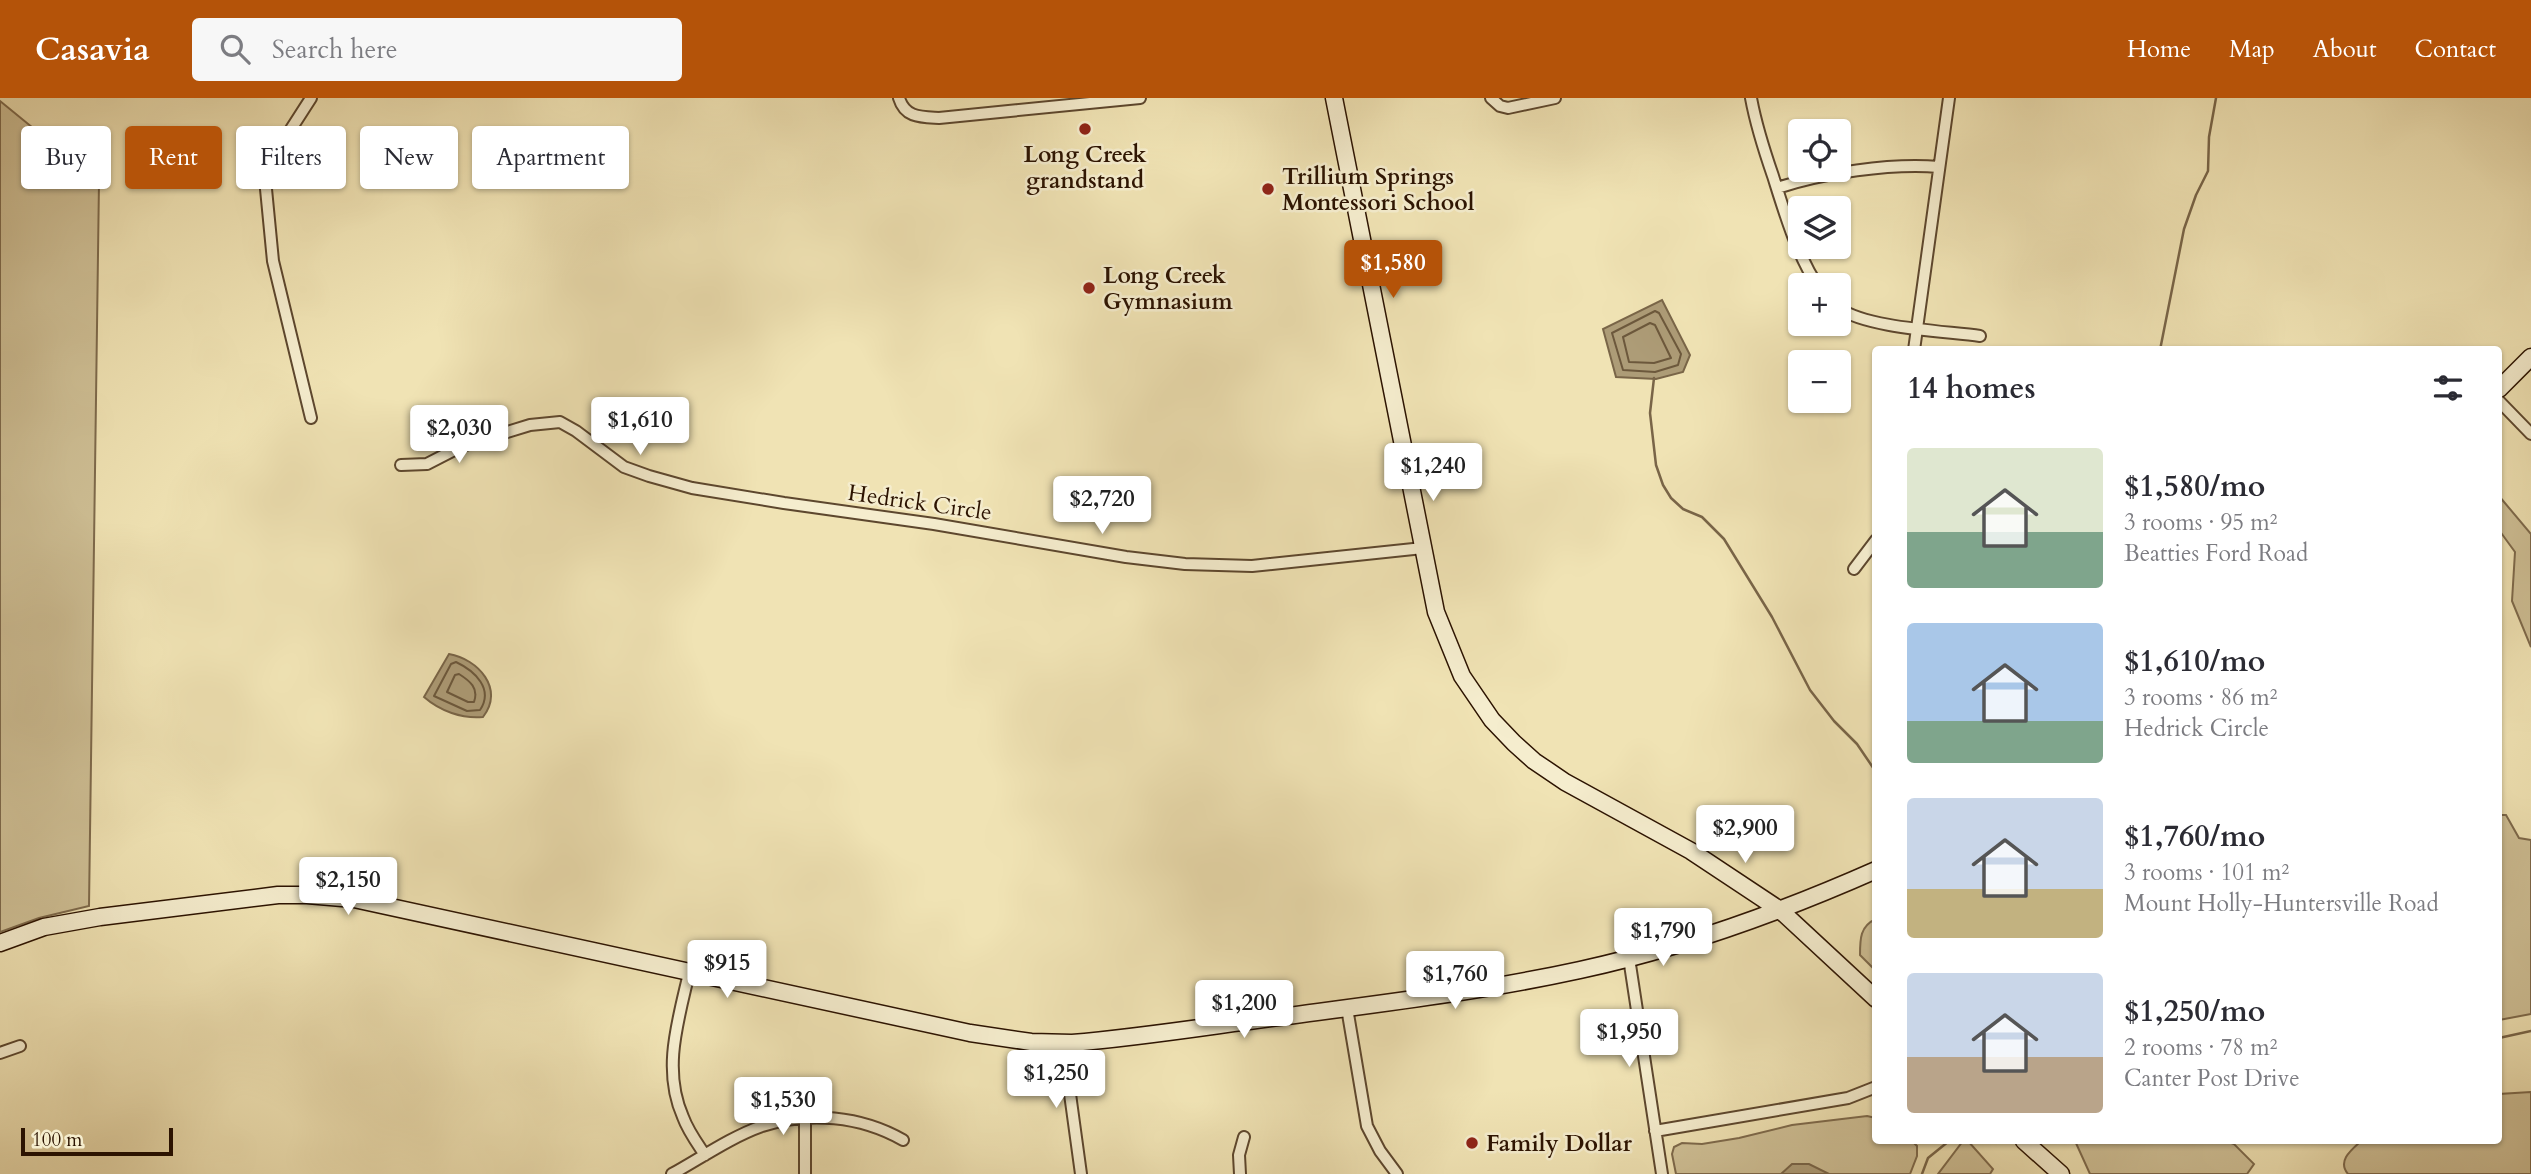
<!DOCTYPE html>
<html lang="en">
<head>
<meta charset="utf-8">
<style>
	:root { --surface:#fff; --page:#f7f7f7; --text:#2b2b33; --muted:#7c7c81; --accent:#b45309 }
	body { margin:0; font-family:Cardo,serif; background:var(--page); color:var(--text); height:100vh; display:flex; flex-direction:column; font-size:26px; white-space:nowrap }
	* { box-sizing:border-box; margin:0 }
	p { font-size:23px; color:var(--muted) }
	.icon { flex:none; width:38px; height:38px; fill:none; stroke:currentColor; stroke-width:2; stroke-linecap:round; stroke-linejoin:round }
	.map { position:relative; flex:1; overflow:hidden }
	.side { position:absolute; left:1872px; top:248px; width:630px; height:798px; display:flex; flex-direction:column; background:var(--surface); border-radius:7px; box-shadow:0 2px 5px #0004 }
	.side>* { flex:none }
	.banner { position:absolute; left:21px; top:28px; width:665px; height:63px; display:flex; gap:14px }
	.buttons { position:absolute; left:1788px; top:21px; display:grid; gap:14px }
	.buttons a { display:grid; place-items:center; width:63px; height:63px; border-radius:7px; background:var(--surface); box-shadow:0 2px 5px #0004; font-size:35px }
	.scale { position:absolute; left:21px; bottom:18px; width:152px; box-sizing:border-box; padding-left:7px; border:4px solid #2c1301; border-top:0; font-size:19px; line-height:24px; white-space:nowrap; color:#2c1301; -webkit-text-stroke:5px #f5edce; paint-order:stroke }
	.price { position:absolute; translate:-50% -60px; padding:0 16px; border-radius:7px; background:#fff; color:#222; font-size:23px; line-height:46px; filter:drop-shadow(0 2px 4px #0008) }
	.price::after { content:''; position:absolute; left:50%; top:42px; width:21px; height:16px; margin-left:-10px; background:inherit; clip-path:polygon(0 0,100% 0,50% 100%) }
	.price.on { background:var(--accent); color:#fff }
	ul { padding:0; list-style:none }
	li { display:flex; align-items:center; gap:21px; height:175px; padding:0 35px }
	li span { display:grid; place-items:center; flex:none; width:196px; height:140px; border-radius:7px; color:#555 }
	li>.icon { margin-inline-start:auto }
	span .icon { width:84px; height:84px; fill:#fffc; stroke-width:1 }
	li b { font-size:30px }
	h2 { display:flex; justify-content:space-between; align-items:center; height:84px; padding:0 35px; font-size:30px }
	.chip { padding:0 24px; border-radius:7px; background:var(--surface); box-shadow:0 2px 5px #0004; font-size:24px; line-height:63px }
	.chip.on { background:var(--accent); color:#fff }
	header { display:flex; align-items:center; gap:42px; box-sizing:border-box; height:98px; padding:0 35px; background:var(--accent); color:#fff }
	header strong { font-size:33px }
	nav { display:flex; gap:38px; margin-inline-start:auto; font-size:24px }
	.search { width:490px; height:63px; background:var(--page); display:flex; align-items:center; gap:18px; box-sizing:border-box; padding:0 24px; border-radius:7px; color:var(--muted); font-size:26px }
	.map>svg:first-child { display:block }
</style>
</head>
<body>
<header>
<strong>Casavia</strong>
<div class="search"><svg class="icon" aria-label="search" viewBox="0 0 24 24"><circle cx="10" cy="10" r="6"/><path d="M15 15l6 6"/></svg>Search here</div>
<nav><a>Home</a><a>Map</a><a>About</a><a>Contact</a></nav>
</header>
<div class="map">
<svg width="2531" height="1076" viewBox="0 0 2531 1076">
	<rect width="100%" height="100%" fill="#f0e3b4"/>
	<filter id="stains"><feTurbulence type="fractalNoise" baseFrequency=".00286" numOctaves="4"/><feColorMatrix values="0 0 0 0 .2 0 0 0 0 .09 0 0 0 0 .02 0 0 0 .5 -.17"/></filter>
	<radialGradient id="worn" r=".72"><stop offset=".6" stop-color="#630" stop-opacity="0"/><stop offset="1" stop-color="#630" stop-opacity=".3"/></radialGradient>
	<path fill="#cfc096" stroke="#7e6a4c" stroke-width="2" d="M0,3L99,84L89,808L39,820L0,834Z
		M2499,398L2531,436V549L2512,503L2515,454L2499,432Z
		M2499,717H2506L2519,740L2531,742V916L2499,922Z
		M1876,821V873L1860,857C1860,841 1860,828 1876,821Z
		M2531,994V1076H2348C2337,1063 2351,1052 2361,1043H2499V996Z
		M1867,1018L1876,1020V1043H1912L1917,1048V1058L1910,1076H1676L1672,1056L1674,1049L1682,1045L1702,1046L1739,1040L1792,1027Z
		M1963,1043H1968L1993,1071L1990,1076H1938Z
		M2075,1043H2226L2234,1046L2254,1066L2247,1076H2090Z"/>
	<path fill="#ad9c77" stroke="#796548" stroke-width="2" d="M1662,202L1690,257L1683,274L1656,281L1616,279L1603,231Z
		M449,556C478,561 505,591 483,619C462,621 440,613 424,599Z
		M1792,1066H1809L1829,1076H1781Z"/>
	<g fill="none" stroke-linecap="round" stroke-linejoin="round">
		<path stroke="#6c583c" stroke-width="2" d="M1655,213L1659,215L1681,256L1678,267L1655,274L1623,272L1612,235Z
			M1650,225L1655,227L1671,260L1654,265L1629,264L1623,239Z
			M456,564C475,573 494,591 480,612L467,613L434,598L451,566Z
			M459,576C470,583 479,590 474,604H468L447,594L455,577Z"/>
		<path stroke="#796548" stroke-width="2.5" d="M2160,252L2184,131L2196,97L2208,73L2209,39L2216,0
			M1654,280L1650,315L1656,367L1663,387L1671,400L1683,411L1702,419L1724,441L1772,519L1810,592L1834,623L1857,646L1876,674
			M2499,940L2531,933
			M1922,1076L1928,1060L1949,1043"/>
		<g stroke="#5d472e" stroke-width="14">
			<path id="street" d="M311,0L275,56L269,69L266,91L273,163L311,320
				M899,0C905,20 921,19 939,20L1140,0
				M1491,0L1500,8L1508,10L1555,0
				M1751,0C1756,27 1764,52 1773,78C1785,116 1796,154 1817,187
				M1777,90C1823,75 1890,65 1939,69
				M1839,210C1866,230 1944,233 1980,238
				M1914,252L1949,0
				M2499,303L2531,336
				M401,367L427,366L462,348L530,327L560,324L576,333L624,369L649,378L692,390L784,405L934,426L1126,459L1185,466L1252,468L1423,450
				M1854,471L1876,442
				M1629,860L1662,1076
				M689,875C678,923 662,972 683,1019C688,1033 697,1045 705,1057
				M1347,910L1367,1028L1380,1053L1397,1076
				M1063,945L1081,1076
				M0,955L20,948
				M1655,1033L1848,1000L1876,989
				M672,1076C701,1060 731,1039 762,1028C809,1013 861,1018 903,1042
				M805,1076V1020
				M1240,1076L1239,1057L1244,1039"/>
		</g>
		<g stroke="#2c1301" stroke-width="19">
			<path id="secondary" d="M1334,0L1436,514L1462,578L1492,622L1514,645L1534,663L1565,684L1691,753L1780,812L1876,901
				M2499,291L2531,259
				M0,845L44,829L100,819L278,797H307L354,801L970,935L1031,944L1072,945C1144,939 1216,927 1287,918C1385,905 1484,893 1580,872C1682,850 1781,814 1876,772
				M2024,1043L2061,1076"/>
		</g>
		<use href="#street" stroke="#f5edce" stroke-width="10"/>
		<use href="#secondary" stroke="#f5edce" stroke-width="16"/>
	</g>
	<g fill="#8f2418" stroke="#f5edce" stroke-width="2.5">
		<circle cx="1085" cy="31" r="7"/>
		<circle cx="1268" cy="91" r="7"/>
		<circle cx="1089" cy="190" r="7"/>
		<circle cx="1472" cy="1045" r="7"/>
	</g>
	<g text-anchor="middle" stroke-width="5" stroke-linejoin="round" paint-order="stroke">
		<g font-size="23" font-weight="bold" fill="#2c1301" stroke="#f5edce" text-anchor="start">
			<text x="1085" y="64" text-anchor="middle">Long Creek<tspan x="1085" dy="26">grandstand</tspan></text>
			<text x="1282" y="86">Trillium Springs<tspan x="1282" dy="26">Montessori School</tspan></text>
			<text x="1103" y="185">Long Creek<tspan x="1103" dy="26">Gymnasium</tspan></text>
			<text x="1486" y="1053">Family Dollar</text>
		</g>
		<g font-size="23" fill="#2c1301" stroke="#f5edce">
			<text transform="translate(920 404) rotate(8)" y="8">Hedrick Circle</text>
		</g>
	</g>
	<rect width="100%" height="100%" filter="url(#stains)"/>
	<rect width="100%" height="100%" fill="url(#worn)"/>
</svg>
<div class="buttons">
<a><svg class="icon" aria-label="locate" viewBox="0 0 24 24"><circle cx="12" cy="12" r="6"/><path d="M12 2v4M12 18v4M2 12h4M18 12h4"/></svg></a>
<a><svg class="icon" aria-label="layers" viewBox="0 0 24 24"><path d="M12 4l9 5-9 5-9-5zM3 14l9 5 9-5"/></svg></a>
<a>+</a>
<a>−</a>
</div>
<div class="scale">100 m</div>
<b class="price on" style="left:1393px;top:202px">$1,580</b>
<b class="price" style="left:640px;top:359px">$1,610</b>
<b class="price" style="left:459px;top:367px">$2,030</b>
<b class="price" style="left:1433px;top:405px">$1,240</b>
<b class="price" style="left:1102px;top:438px">$2,720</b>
<b class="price" style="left:1745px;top:767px">$2,900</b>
<b class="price" style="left:348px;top:819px">$2,150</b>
<b class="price" style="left:1663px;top:870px">$1,790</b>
<b class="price" style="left:727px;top:902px">$915</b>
<b class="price" style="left:1455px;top:913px">$1,760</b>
<b class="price" style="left:1244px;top:942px">$1,200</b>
<b class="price" style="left:1629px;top:971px">$1,950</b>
<b class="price" style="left:1056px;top:1012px">$1,250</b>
<b class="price" style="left:783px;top:1039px">$1,530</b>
<div class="banner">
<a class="chip">Buy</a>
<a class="chip on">Rent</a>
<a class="chip">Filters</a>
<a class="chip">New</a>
<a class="chip">Apartment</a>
</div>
<section class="side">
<h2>14 homes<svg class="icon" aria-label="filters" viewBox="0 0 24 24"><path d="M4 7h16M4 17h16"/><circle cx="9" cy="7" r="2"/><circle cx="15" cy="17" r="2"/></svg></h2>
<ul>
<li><span style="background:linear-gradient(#dfe7d0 60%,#7fa58c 0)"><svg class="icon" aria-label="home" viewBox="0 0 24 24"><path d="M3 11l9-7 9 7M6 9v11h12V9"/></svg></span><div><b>$1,580/mo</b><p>3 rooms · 95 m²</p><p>Beatties Ford Road</p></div></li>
<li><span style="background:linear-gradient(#a9c7e8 70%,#7fa58c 0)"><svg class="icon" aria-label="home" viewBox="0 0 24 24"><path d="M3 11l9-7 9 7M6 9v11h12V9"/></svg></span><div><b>$1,610/mo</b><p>3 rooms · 86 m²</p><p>Hedrick Circle</p></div></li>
<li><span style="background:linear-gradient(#c9d6e8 65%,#c2b280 0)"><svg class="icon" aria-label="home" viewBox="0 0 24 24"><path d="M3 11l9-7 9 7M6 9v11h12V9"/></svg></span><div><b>$1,760/mo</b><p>3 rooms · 101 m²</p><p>Mount Holly-Huntersville Road</p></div></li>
<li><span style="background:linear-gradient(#c9d6e8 60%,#b9a48a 0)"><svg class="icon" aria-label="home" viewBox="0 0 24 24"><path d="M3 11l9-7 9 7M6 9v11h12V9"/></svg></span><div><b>$1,250/mo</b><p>2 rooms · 78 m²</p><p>Canter Post Drive</p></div></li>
</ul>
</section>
</div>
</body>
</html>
